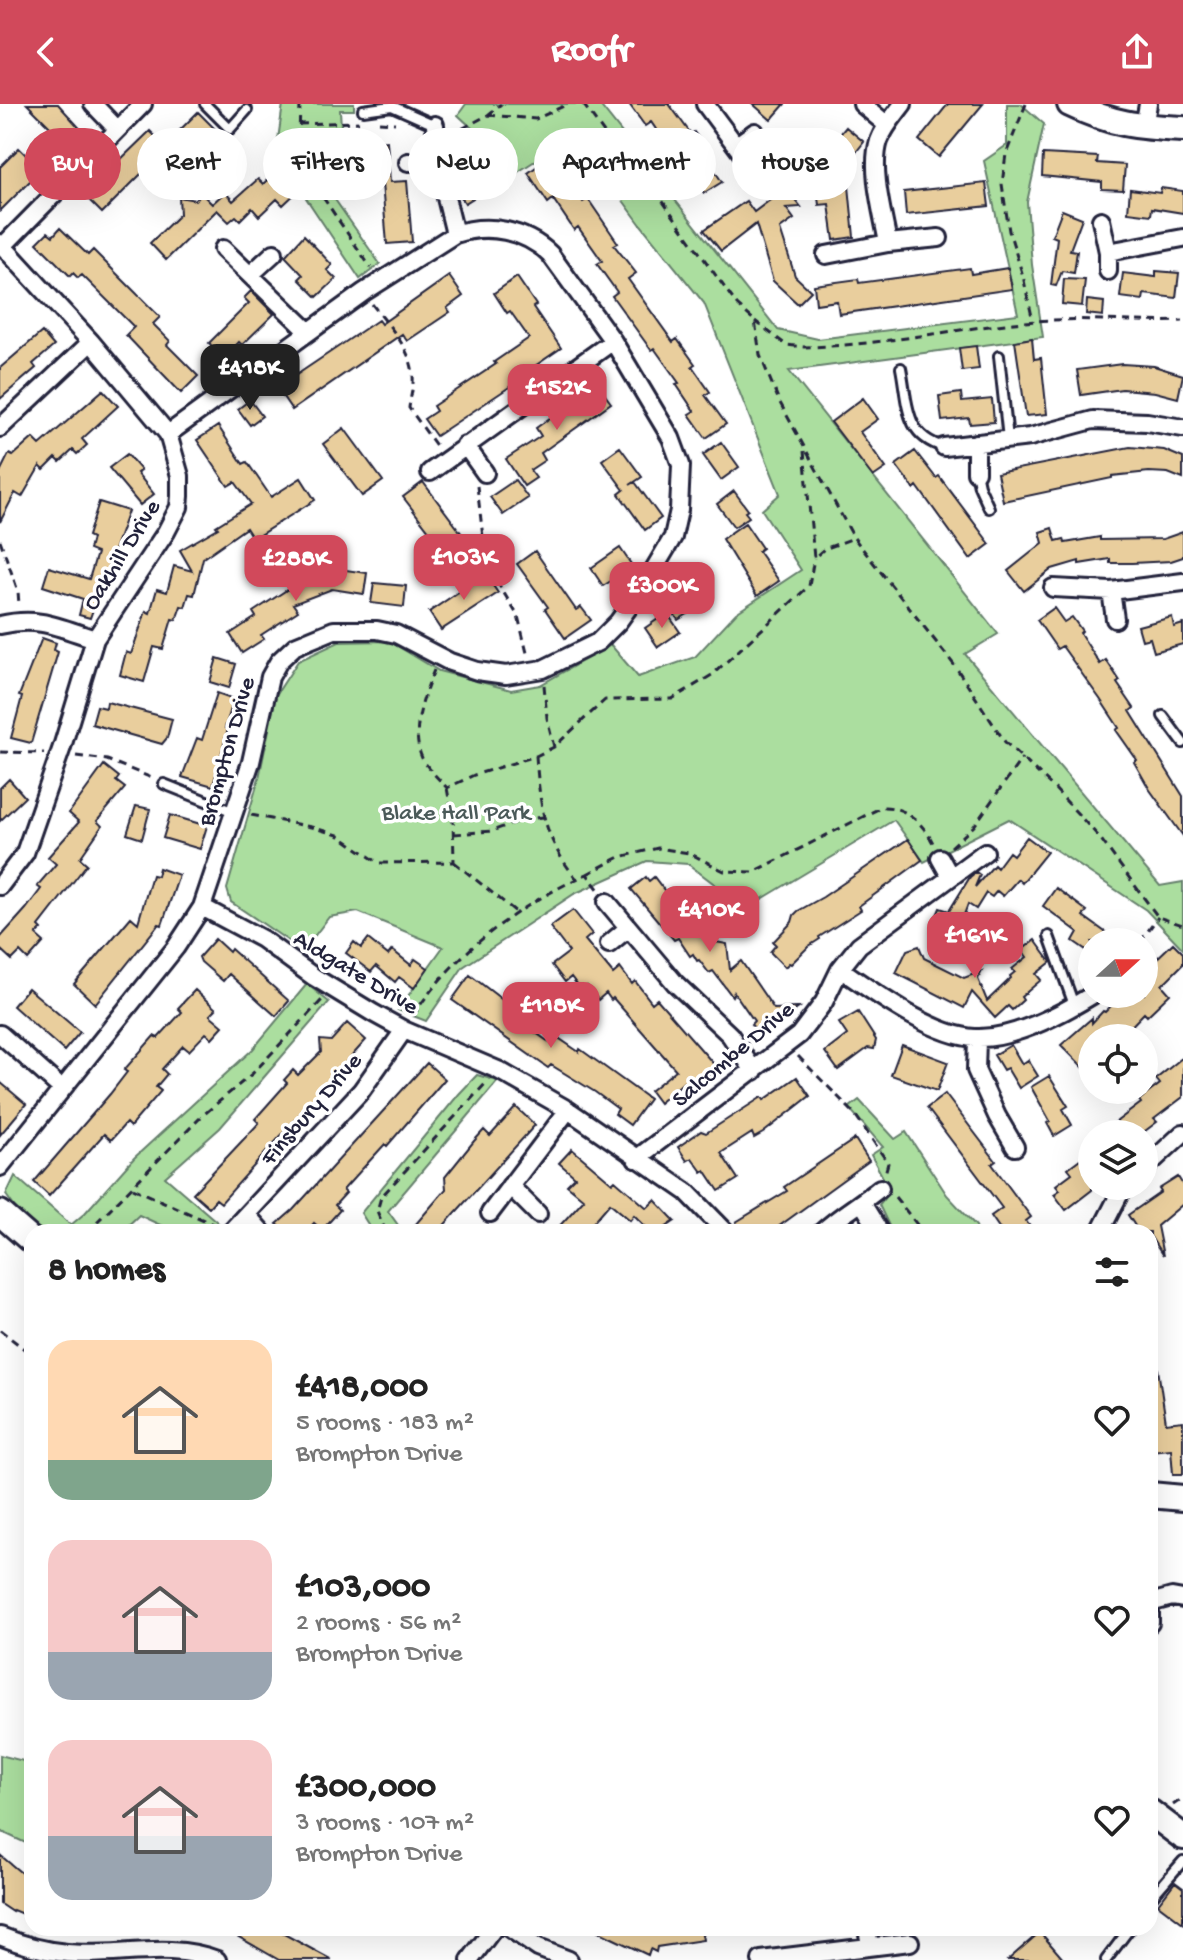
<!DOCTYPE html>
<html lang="en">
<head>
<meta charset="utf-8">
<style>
	:root { --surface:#fff; --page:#f6f6f6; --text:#222; --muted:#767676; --accent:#d1495b }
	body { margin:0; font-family:"Gochi Hand",sans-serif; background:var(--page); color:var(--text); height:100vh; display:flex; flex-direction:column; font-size:30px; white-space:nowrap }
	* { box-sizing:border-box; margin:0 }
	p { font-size:26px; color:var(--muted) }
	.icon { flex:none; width:44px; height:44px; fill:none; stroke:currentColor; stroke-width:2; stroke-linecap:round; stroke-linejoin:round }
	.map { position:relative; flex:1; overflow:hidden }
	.sheet { position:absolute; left:24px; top:1120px; width:1134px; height:712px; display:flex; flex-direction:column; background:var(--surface); border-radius:24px; box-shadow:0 8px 32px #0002 }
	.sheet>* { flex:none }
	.banner { position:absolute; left:24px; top:24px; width:1136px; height:72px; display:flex; gap:16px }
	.needle { width:52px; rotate:69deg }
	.controls { position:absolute; left:1078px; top:824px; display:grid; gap:16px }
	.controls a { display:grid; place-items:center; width:80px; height:80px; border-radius:50%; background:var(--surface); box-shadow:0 8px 32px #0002; font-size:40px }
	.price { position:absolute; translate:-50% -68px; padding:0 18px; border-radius:16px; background:var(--accent); color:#fff; font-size:26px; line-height:52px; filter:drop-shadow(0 2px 4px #0008) }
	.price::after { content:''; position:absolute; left:50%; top:48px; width:24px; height:18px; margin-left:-12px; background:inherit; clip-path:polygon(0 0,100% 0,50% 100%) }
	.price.active { background:#222; color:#fff }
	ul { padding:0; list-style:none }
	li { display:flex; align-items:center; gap:24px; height:200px; padding:0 24px }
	li span { display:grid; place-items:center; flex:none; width:224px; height:160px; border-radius:24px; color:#555 }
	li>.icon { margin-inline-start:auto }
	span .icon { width:96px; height:96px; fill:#fffc; stroke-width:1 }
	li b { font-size:34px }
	h2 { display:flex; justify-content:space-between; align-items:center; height:96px; padding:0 24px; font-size:34px }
	.tag { padding:0 28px; border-radius:36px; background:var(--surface); box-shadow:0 8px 32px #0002; font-size:28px; line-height:72px }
	.tag.active { background:var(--accent); color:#fff }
	header { display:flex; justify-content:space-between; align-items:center; height:104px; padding:0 24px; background:var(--accent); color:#fff; font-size:36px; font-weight:700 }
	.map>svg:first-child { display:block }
</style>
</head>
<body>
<header><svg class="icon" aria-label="back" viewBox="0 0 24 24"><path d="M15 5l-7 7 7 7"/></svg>Roofr<svg class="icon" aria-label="share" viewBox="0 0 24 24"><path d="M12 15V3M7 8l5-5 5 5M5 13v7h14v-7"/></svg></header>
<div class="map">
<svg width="1183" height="1856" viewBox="0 0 1183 1856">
	<rect width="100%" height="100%" fill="#fff"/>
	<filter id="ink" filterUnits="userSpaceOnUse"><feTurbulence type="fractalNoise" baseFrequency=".0125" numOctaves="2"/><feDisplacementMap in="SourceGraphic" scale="16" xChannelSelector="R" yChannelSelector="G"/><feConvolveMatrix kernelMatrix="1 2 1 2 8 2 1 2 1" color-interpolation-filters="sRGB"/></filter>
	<g filter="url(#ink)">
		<path fill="#abde9f" stroke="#66806d" stroke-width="2" d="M283,0H354V6H340L341,23L324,26V80L380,160L360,175L300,85L275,57Z
			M466,0H599L778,226L818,235L1018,210L984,57L1007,41V0H1021L1044,20L1027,98L1032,161L1043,233L789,267L998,530L965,550L1160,782L1183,778V845L1146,806L1009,715L924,758L894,716L757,798L725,788L688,760L647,757L574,790L463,863L426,917L398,906L443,843L358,808L329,813L303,847L231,798L227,785L259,674L276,591L298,557L339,538L389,537L439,567L511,586L540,581L611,541L638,573L695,553L736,509L801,466L762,406L780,390L704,199L641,121L575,31L507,75L472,24L458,11Z
			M307,880L329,898L220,1024L165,1073L223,1123L218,1128H175L139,1111L121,1128H39L21,1112L6,1091L15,1072L71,1121L85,1109L134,1054L253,945Z
			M477,971L498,977L388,1107L403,1128H373L361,1109L459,990Z
			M859,996L895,1035L906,1028L947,1091L976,1122L978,1128H892L879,1101L890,1087L871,1051L883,1043L849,1004Z
			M32,1648V1742L0,1727V1651L23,1657Z"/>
		<path fill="#e9ce9d" stroke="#22223b" stroke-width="2" d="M27,0H58L85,30L68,46L52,30L54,27Z
			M629,0H669L691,30L694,28L705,43L701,46L722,78L704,89L701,84L699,85L685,64L687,63L663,29L660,31L651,18L645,22Z
			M753,0H785L771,16Z
			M948,0H983L939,53L919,36Z
			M198,8L215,25L186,54L169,37Z
			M846,23L864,38L849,57L831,41Z
			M150,27L167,44L102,109L84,91Z
			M778,31L797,59L780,71L761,42Z
			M387,37L390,78L407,77L412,138L387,140L382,79L366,80L363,39Z
			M19,44L41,66L0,107V63Z
			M1043,50L1098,53L1097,59L1125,61L1123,86L1102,85V78L1042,72Z
			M547,55L572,90L576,88L583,98L588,95L618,139L614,141L636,169L628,175L673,238L677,235L695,260L692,262L710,288L705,291L726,320L706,334L689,310L694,307L676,280L679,279L654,244L651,246L612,192L617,188L597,160L602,157L578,123L574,126L553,95L548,99L528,69Z
			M490,56L502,76L465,99L455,83L462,78L456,68L467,61L471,68Z
			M281,63L300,85L283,101L277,95L259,112L252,104L240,116L236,112L229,118L217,106L166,156L150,139L180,110L179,93L195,96L202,90L212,100L225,88L233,97L258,75L263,80Z
			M986,79L989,102L906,111L904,88Z
			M849,82L854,133L834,136L829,100L819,101L817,85Z
			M786,84L801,103L786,104L794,115L780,125L795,172L811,187L798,200L773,177L756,120L721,147L704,126L746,97L754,108Z
			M1161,84L1183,87V109L1152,104L1151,111L1128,108L1130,85L1160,89Z
			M1062,106L1082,114L1070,146L1077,147L1074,169L1062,167L1056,182L1051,181L1057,134L1052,132Z
			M60,124L88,151L93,146L160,213L153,220L170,237L167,241L198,272L181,289L126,231L134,223L82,171L78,174L73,169L70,172L37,139L48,128L53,132Z
			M304,131L332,161L327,166L336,175L317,193L299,175L303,171L285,152Z
			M970,164L971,170L1008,164L1012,185L839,210L837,197L816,200L814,181L858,175L859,179Z
			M1156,167L1179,169L1176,194L1144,190L1143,196L1120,193L1123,169L1156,173Z
			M449,172L463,192L447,204L450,208L407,237L402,230L292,306L277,284L378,216L381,220Z
			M517,173L536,201L533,203L561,244L525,269L526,272L436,332L424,315L436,307L433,302L496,260L494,258L529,234L510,207L507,209L494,189Z
			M1064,175L1085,176L1082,202L1062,200Z
			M251,187L274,210L242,241L239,238L224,254L209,239L249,199L244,194Z
			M1087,196L1104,198L1103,212L1086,210Z
			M42,228L54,242L33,260L36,264L0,295V264Z
			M1032,234L1034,255L1041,254L1047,310L1026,312L1015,237Z
			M976,242L979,265L962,267L959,244Z
			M1122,260L1154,262L1183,271L1178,294L1155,288L1122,285L1081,291L1077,266Z
			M597,280L611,299L541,349L545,356L530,366L536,374L524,382L506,355L541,332L536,324Z
			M103,286L118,302L82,335L87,341L77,350L73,346L60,358L56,354L44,366L40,362L22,393L15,389L0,418V368L9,350L13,352L33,334L40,341Z
			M961,289L962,298L992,295L994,318L970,320L969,314L942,317L939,292Z
			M863,294L878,315L860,328L886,364L873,373L831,318Z
			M250,296L262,312L250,321L238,305Z
			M218,322L243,360L247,358L271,393L301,374L315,396L253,435L246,424L203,454L194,491L189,490L185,503L181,502L176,516L172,515L163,545L154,543L144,578L120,571L126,548L131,550L146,507L150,509L157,485L167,488L174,462L192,467L180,446L218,424L216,422L251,400L235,378L228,382L197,336Z
			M344,324L383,377L362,392L323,340Z
			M721,338L739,363L721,376L703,351Z
			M620,343L642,373L630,381L635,378L661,414L645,426L619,390L624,386L602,356Z
			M1130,343L1164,346L1183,354V375L1168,369L1149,368L1112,372V374L1003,397L997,369Z
			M915,347L936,374L939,372L990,440L970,455L917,382L914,385L896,361Z
			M127,350L141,366L137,369L154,390L140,401L109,364Z
			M515,376L528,394L503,411L490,393Z
			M423,378L462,430L443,445L403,393Z
			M734,387L748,406L745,408L749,413L734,423L717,400Z
			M99,398L128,407L90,514L79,511L83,495L43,482L49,463L89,475L97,449L89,446L92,434L88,432Z
			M745,419L762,444L758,447L779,477L757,492L722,435Z
			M1052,424L1056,437L1064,435L1065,439L1100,433V436L1163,435L1183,428V453L1171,457L1132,459H1110V455L1079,460V457L1052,465L1024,487L1008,467L1043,439L1040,428Z
			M620,444L633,463L603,482L591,464Z
			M535,447L576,506L581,503L591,516L565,534L545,505L548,503L517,460Z
			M332,464L367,469L364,490L332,485L293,500L298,507L261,531L264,535L242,549L230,530L256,513L253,508L291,483L290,479Z
			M485,470L498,489L441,526L429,508Z
			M374,479L406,482L404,503L371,499Z
			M692,481L704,500L678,516L666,497Z
			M1054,504L1064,518L1072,513L1082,527L1080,529L1100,560L1106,556L1120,577L1117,579L1134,604L1130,607L1183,692V732L1150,686L1134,658L1137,656L1116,626L1119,624L1100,595L1062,542L1057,545L1037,516Z
			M667,509L680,528L658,543L645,524Z
			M1172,513L1174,523L1183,520V540L1154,548L1150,534L1142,536L1138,522Z
			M42,534L56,539L54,546L58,548L31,639L11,634L22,593L19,592Z
			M217,554L236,560L229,584L210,578Z
			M217,589L234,595L225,624L228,625L213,682L182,673L197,634L202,636Z
			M107,598L172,615L167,634L162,640L92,620L97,602L106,604Z
			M104,661L119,673L116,677L125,684L97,717L102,722L80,754L87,760L39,822L42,825L36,831L44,838L28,856L20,848L12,856L0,845V834L26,805L41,785L37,782L56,760L48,753L79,718L69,709Z
			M9,675L25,693L0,717V684Z
			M136,702L150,705L142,735L127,730Z
			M170,711L207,722L200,745L163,734Z
			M1027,733L1047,748L1022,779L1018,775L1003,792L997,787L992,793L986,789L976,805L968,800L958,827L953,825L951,832L936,827L939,820L934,818L940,804L949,807L970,773L976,768L980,771L975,783L994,761L997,764L1009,748L1013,751Z
			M908,735L922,756L859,802L861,806L819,833L820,835L809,842L791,860L789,859L785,863L770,848L776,841L773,838L792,818L794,811L798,807L823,793Z
			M159,764L179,771L162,821L159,820L95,900L74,880L131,813L138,819L152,771L157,772Z
			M646,773L649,777L654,773L680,807L688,802L716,838L727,840L730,866L741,857L774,905L799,904L759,931L751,920L754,917L734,888L732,892L713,867L709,869L699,856L697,857L693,850L690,852L678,834L674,836L631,785Z
			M1056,784L1087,807L1083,812L1119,838H1092V850L1073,837L1078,828L1043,802Z
			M573,806L592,830L585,836L613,870L620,864L632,880L635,877L652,899L657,895L718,965L692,987L684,978L659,999L650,987L676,966L613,894L611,896L606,889L598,896L587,882L582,887L571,873L565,878L552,861L569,848L550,823Z
			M215,835L229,848L231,845L289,897L276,912L229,870L223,877L201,858L199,853Z
			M368,835L388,851L392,846L411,861L415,855L428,864L414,884L399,873L395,878L376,862L371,868L346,849L354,838L361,844Z
			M1035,836L1051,858L1036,870L1041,876L1021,893L1023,896L1012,906L1008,902L995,914L972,888L964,904L896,869L907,846L919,842L924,854L964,874L982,867L978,875L987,897L1011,874L1010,872L1015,868L1012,865L1027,853L1022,846Z
			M1173,839L1183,849V860L1162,881L1170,890L1147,912L1144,909L1120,934H1092V972L1061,941L1092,914V919L1103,907L1105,908L1119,894L1121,897L1128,890H1144V880L1156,869L1149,862Z
			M470,871L509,901L505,907L549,938L554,931L579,948L580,945L649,995L630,1021L615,1010L618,1005L595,988L551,961L548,964L452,896Z
			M28,884L80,928L64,947L13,902Z
			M195,886L216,905L210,911L223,922L212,934L206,929L189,947L183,942L162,965L167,970L156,983L161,987L130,1023L126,1019L111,1036L104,1030L49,1092L34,1078L110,990L127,968L124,966L154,932L158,934L182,908L178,904Z
			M858,908L876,936L874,945L868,944L838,966L825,948L847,931L839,919Z
			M347,919L366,936L221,1099L216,1095L209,1103L193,1089L259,1019L255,1015L287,979L284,976L293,966L298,971L321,948L320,936L331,937Z
			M902,941L948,958L937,987L891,971Z
			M1011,941L1022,960L1028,956L1038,972L1019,984L1007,964L1003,966L994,951Z
			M1183,953V993L1154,1015L1157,1018L1141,1030H1100L1141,999L1139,996L1160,980L1156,975Z
			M427,959L445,975L387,1042L385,1040L343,1086L346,1089L335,1101L340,1106L322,1126L314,1119L306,1128H287L277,1120L293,1106Z
			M1049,972L1068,1002L1063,1005L1072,1021L1054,1032L1047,1019L1050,1017L1031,983Z
			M797,973L810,992L763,1029L754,1034L752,1029L721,1049L738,1075L719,1087L705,1066L702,1068L692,1054L687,1057L678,1043L701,1027L706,1029L762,993L764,996Z
			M0,978L26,1000L0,1031Z
			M945,990L996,1057L992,1060L1031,1113L1026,1117L1034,1128H1002L991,1112L1002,1104L927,1004Z
			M516,1003L535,1021L438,1128H409L446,1085L445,1073L474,1037L484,1026L490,1032Z
			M855,1035L869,1057L771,1128H742L736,1118L787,1087L784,1083Z
			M572,1045L612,1079L615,1076L647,1104L655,1096L675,1117L659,1128H651L634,1111L630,1116L610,1099L585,1128H554L584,1095L567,1081L575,1073L559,1059Z
			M1092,1046V1086L1066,1106L1054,1090L1060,1086L1056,1081L1072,1069L1068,1064Z
			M1178,1073L1183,1081V1100L1157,1122L1163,1152L1150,1132V1128H1139L1128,1111L1161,1088L1159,1085Z
			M1158,1265L1166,1319L1183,1317V1370H1173L1171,1345L1150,1347V1266Z
			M0,1751L32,1778V1814L13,1806L12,1808L0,1800Z
			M1175,1778L1183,1784V1819L1158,1800Z
			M223,1824H273L332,1856H279Z
			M591,1824H701L703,1836L657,1843L656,1848L650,1845L648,1851Z
			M1040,1828L1064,1856H1008Z"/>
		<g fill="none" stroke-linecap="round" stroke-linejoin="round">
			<g stroke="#22223b" stroke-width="14">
				<path id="lane" d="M205,0L230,25L247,6
					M363,6L392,2L435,21
					M999,252L1008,335
					M901,264C908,299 904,332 944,343
					M976,368L979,382L989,404
					M1163,612L1183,639
					M164,680L234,708
					M1049,832L1074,901
					M1150,1795L1183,1757
					M1106,1856L1130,1824"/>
			</g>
			<g stroke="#22223b" stroke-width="22">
				<path id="street" d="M93,0L117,25
					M705,0L752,63
					M862,0L887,21
					M435,21L437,57L455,130
					M1144,23L1148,0
					M737,41L755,28
					M408,58L437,57
					M1101,116L1108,148V167
					M0,139L91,238L168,330L180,372V392L179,403L166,428L95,535L62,643L25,749L0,782
					M888,139C883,111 870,65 879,37C884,23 894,12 903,0
					M3,142L143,0
					M223,145L308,227
					M1108,148L1183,134
					M826,151L888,139L939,134
					M250,171L274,149
					M0,324L91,238
					M465,341L485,369
					M944,343L1030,333L1093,316L1147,318L1183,324
					M430,368L613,237
					M976,368V339
					M1053,484L1111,487L1183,478
					M1111,487L1115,515
					M0,521C39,512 58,523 95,535
					M940,754L950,772
					M607,798L675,879L730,931L754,967
					M202,803L262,835L314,873L373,909L404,926L498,966L568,1006L687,1088L726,1128
					M609,840L627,825
					M840,865C874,888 933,932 975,934C1012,936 1063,909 1094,890
					M0,930L62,985
					M977,935L976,966L997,1012L1015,1043
					M636,1055L799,931L824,898L840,865L859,841L985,748
					M0,1063L176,843L202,803L251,658L270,573L279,557L295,542L334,526H377L396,530L450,558L477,567L506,571L543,565L598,538L618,518L644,482L673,433L679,406L681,361L671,334L613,237L550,150C525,126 488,119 455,130L364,188L168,330
					M1144,1065L1183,1029
					M510,1082L538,1110
					M862,1099L880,1128
					M490,1109L568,1006
					M247,1111L262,1128
					M230,1128L361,987L404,926
					M822,1128C840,1111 861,1100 880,1084
					M1100,1128L1121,1087L1126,1082
					M1150,1499L1172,1493L1183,1495
					M1150,1502V1519
					M509,1824L538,1844L569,1856
					M867,1824L870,1842
					M0,1832C22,1841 44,1847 67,1849C117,1854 168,1837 217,1856
					M470,1856L494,1824
					M761,1856L910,1838"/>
			</g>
			<g stroke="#22223b" stroke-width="30">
				<path id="secondary" d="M1070,0C1111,20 1138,23 1183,25
					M0,1109L32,1137
					M1150,1391L1183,1394
					M1150,1708L1183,1733"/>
			</g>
			<path stroke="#22223b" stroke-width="3" stroke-dasharray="8 6" stroke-linecap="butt" d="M300,0L299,34L318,86L371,164
				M583,0L607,33L654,85L737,201L755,217L760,251L779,297L854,434L955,562L1005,638L1055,685L1100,734L1158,813L1183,821
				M1026,0L1006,50L1002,80L1009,127L1023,172L1033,217
				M488,11L536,15L568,0
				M379,18L395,19
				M299,20L359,18
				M450,31L488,11L501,0
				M372,200C387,220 412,245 413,272C414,282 410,294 409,304L437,343
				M755,217L786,241L804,243C883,242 959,223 1036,217C1085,213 1134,219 1183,217
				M804,347L814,454L824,445L854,434
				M477,382L484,442L499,481L518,512L528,553
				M0,436L18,487L19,501
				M434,566C424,591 410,628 422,654C428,665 439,675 447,684L474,671L536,652L554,643L605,596L672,595L712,571L809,482L814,454
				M544,581L547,614L554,643
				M0,648L44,649
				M76,652L107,656L152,674
				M536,652C540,702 543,734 576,774
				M251,711L311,723L338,731L379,759L454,758L453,716L447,684
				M454,730L492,727L522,716L543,713
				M951,743L974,722L1022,654
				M454,758L516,808
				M587,770L620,753L658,744L689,749L724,767L754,768L882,703C905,702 923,719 933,739
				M1140,838L1158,813
				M413,912C453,849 519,801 587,770L599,786
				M798,952L854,1009L888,1059L885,1070
				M133,1084L217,1122
				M895,1093L923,1128
				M87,1128L202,1012L253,969L322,896
				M386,1128L377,1107L381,1093L486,979
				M0,1226L32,1251
				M1173,1701L1183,1694"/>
			<use href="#lane" stroke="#fff" stroke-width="8"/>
			<use href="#street" stroke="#fff" stroke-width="16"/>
			<use href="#secondary" stroke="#fff" stroke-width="24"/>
		</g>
	</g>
	<g text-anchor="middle" stroke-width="7" stroke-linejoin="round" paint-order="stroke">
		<g font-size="24" fill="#22223b" stroke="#fff">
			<text transform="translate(120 450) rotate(-58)" y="8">Oakhill Drive</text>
			<text transform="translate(225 647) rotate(-74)" y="8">Brompton Drive</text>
			<text transform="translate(357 867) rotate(31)" y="8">Aldgate Drive</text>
			<text transform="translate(732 949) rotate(-40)" y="8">Salcombe Drive</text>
			<text transform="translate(310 1004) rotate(-49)" y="8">Finsbury Drive</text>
		</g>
		<g font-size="24" fill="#4b5a59" stroke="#fff">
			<text x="456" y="715">Blake Hall Park</text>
		</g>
	</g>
</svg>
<div class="controls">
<a><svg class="needle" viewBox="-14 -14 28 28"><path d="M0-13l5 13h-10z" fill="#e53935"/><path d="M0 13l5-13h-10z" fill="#767676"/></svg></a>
<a><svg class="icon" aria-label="locate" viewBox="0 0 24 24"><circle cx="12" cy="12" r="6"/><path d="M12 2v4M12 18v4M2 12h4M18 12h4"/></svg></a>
<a><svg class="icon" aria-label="layers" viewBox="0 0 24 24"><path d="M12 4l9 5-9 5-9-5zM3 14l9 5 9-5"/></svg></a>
</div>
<b class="price active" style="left:250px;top:308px">£418K</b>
<b class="price" style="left:557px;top:328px">£152K</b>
<b class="price" style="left:464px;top:498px">£103K</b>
<b class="price" style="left:296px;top:499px">£288K</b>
<b class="price" style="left:662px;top:526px">£300K</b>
<b class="price" style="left:710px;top:850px">£410K</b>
<b class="price" style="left:975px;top:876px">£161K</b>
<b class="price" style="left:551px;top:946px">£118K</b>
<div class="banner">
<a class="tag active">Buy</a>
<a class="tag">Rent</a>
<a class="tag">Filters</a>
<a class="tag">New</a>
<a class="tag">Apartment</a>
<a class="tag">House</a>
</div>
<section class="sheet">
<h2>8 homes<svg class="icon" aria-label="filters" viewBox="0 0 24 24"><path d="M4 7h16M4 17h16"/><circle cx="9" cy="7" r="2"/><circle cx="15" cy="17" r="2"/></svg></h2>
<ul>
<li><span style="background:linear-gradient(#ffd9b3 75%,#7fa58c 0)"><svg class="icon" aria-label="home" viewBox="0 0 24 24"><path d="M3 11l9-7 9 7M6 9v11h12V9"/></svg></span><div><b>£418,000</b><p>5 rooms · 183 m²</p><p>Brompton Drive</p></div><svg class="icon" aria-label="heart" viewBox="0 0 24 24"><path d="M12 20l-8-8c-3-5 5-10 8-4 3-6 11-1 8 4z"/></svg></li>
<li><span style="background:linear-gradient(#f6c9c9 70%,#9aa5b1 0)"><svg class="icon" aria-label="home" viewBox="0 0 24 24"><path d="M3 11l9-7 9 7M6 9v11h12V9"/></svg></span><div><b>£103,000</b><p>2 rooms · 56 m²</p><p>Brompton Drive</p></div><svg class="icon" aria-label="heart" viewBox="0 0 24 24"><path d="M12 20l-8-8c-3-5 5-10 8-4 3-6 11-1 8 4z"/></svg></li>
<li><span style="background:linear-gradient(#f6c9c9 60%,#9aa5b1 0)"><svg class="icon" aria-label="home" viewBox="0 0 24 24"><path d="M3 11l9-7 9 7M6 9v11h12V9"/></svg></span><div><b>£300,000</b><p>3 rooms · 107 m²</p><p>Brompton Drive</p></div><svg class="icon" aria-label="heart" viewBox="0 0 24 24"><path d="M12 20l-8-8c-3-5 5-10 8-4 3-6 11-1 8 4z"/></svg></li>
</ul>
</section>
</div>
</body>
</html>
